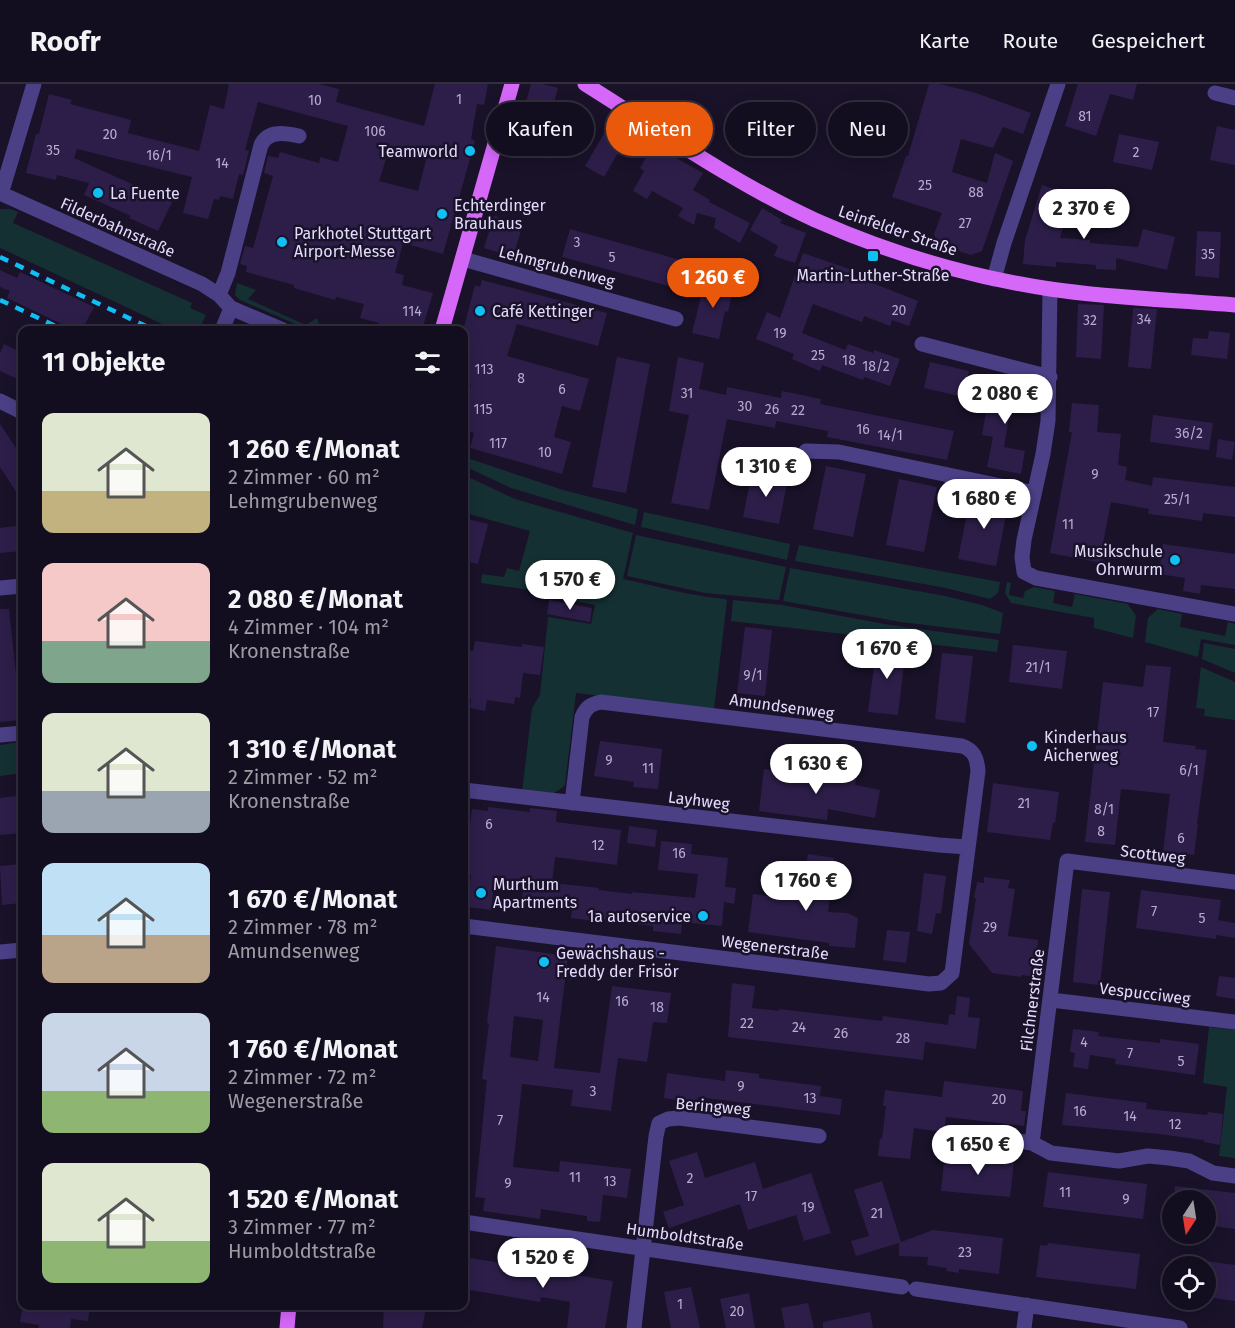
<!DOCTYPE html>
<html lang="de">
<head>
<meta charset="utf-8">
<style>
	:root { --surface:#130e1f; --page:#1c1728; --text:#f1f3f6; --muted:#9d9ca4; --line:#322e3d; --accent:#ea580c }
	body { margin:0; font-family:"Fira Sans",sans-serif; background:var(--page); color:var(--text); height:100vh; display:flex; flex-direction:column; font-size:22px; white-space:nowrap }
	* { box-sizing:border-box; margin:0 }
	p { font-size:20px; color:var(--muted) }
	.icon { flex:none; width:33px; height:33px; fill:none; stroke:currentColor; stroke-width:2; stroke-linecap:round; stroke-linejoin:round }
	.map { position:relative; flex:1; overflow:hidden }
	.sheet { position:absolute; left:18px; top:242px; width:450px; height:984px; display:flex; flex-direction:column; background:var(--surface); border-radius:12px; box-shadow:0 3px 15px #0003,0 0 0 2px var(--line) }
	.sheet>* { flex:none }
	.top-card { position:absolute; left:486px; top:18px; width:570px; height:54px; display:flex; gap:12px }
	.needle { width:39px; rotate:192deg }
	.controls { position:absolute; left:1162px; top:1106px; display:grid; gap:12px }
	.controls a { display:grid; place-items:center; width:54px; height:54px; border-radius:50%; background:var(--surface); box-shadow:0 3px 15px #0003,0 0 0 2px var(--line); font-size:30px }
	.price { position:absolute; translate:-50% -51px; padding:0 14px; border-radius:21px; background:#fff; color:#222; font-size:20px; line-height:39px; filter:drop-shadow(0 2px 3px #0008) }
	.price::after { content:''; position:absolute; left:50%; top:36px; width:18px; height:14px; margin-left:-9px; background:inherit; clip-path:polygon(0 0,100% 0,50% 100%) }
	.price.on { background:var(--accent); color:#fff }
	ul { padding:0; list-style:none }
	li { display:flex; align-items:center; gap:18px; height:150px; padding:0 24px }
	li span { display:grid; place-items:center; flex:none; width:168px; height:120px; border-radius:12px; color:#555 }
	li>.icon { margin-inline-start:auto }
	span .icon { width:72px; height:72px; fill:#fffc; stroke-width:1 }
	li b { font-size:26px }
	h2 { display:flex; justify-content:space-between; align-items:center; height:72px; padding:0 24px; font-size:26px }
	.chip { padding:0 21px; border-radius:27px; background:var(--surface); box-shadow:0 3px 15px #0003,0 0 0 2px var(--line); font-size:21px; line-height:54px }
	.chip.on { background:var(--accent); color:#fff }
	header { display:flex; align-items:center; gap:36px; box-sizing:border-box; height:84px; padding:0 30px; background:var(--surface); border-bottom:2px solid var(--line) }
	header strong { font-size:28px }
	nav { display:flex; gap:33px; margin-inline-start:auto; font-size:21px }
	.map>svg:first-child { display:block }
</style>
</head>
<body>
<header>
<strong>Roofr</strong>
<nav><a>Karte</a><a>Route</a><a>Gespeichert</a></nav>
</header>
<div class="map">
<svg width="1235" height="1244" viewBox="0 0 1235 1244">
	<rect width="100%" height="100%" fill="#191229"/>
	<path fill="#153033" d="M0,125H11L18,128L13,139L192,219L190,224L206,231L199,246H175L0,164Z
		M237,199L256,206L248,215L306,241L317,234L321,246H309L240,216L235,211Z
		M464,373L563,406L638,425L635,441L511,404L466,383L464,382Z
		M464,391L515,415L633,449L623,495C657,502 690,512 725,515L727,517L714,625L576,609L565,701C550,715 541,711 522,708L532,624L540,611L548,533L591,540L595,521L544,511V508L481,499L482,490L504,493L507,484L519,487L530,447L469,430L470,423L464,421Z
		M644,428L790,460L787,476L641,443Z
		M636,451L786,483L779,516L705,509L627,492Z
		M799,461L1000,498L998,509L990,515L946,504L795,477Z
		M790,484L945,512L982,521L1003,529L1000,550L901,538L783,517Z
		M1007,498L1011,499L1009,511L1023,514L1025,507L1034,503L1055,507L1053,519L1072,523L1075,510L1128,520L1136,532L1133,554L1094,544V534L1011,519L1005,509Z
		M733,516L782,521L890,541L999,556L997,568L731,537Z
		M1158,525L1182,530L1180,543L1225,552L1228,538L1235,540V561L1201,555L1198,573L1145,558L1148,534Z
		M1204,559L1235,565V589L1202,575Z
		M1201,583L1235,598V636L1204,632L1205,625L1196,624Z
		M20,658L22,667V689L0,692V661Z
		M1209,943L1235,946V1074L1219,1072L1227,1003L1203,999Z"/>
	<path fill="#2d1e49" fill-rule="evenodd" d="M229,0H319L339,5L336,18L424,42L435,0H488L484,21L477,20L471,55L475,57L443,170L403,159L395,189L404,191L402,201L433,209L422,246H377L379,239L360,234L364,220L336,213L335,216L294,204V201L246,188L247,182L240,180L245,162L253,164L273,92L264,89L268,72L278,74L280,68L319,79L320,73L338,78L348,42L258,18L245,66L249,67L243,91L239,90L233,115L220,112L219,116L214,115L208,135L183,129L192,93L77,65L74,74L172,118L158,147L129,134L131,132L84,111L89,99L57,91L56,96L26,89L36,50H39L49,10L72,16L70,20L131,36L128,49L199,67L210,21L224,25ZM388,69L396,71L397,69L426,76L418,107L379,97Z
		M531,0H542L558,4L543,57L552,59L548,75L513,66Z
		M929,0H940L976,9L1031,29L1023,50L1003,43L993,64L961,55L952,88L987,99L995,69L1013,77L982,167L971,171L938,160L934,150L942,129L892,113L906,72H908Z
		M1078,0H1137L1133,16L1110,10L1096,52L1065,42Z
		M612,36L631,47L604,93L585,82Z
		M1217,42L1235,46V81L1210,76Z
		M1119,50L1159,58L1152,86L1113,78Z
		M653,61L703,89L693,106L710,116L709,118L750,139L740,159L714,144L716,134L697,129L694,141L678,132L683,124L652,107L647,115L633,107L644,87L640,84Z
		M1042,101L1073,111L1060,154L1090,156V159L1138,163L1143,145L1175,153L1167,186L1116,174V186L1096,185V181L1056,178V183L1023,180L1025,156Z
		M762,124L782,136L780,139L806,149L795,179L774,172L778,162L750,146Z
		M494,132L523,140L513,173L484,164Z
		M570,145L684,177L676,204L562,173Z
		M1197,147L1221,148L1219,194L1195,192Z
		M803,169L852,186L850,190L918,217L909,242L892,236L890,242L864,232L862,238L813,220L802,249L845,266L848,260L873,269L874,266L900,275L890,302L864,293L863,296L822,281L820,287L792,275L794,270L756,255L767,228L780,234Z
		M0,186L17,194L20,188L94,223L82,246H74L7,214L10,207L0,203Z
		M482,196L607,229L598,262L517,240L507,272L589,295L580,327L562,322L554,353L571,358L562,390L470,364L474,349L464,346V329L471,301L464,299V243L475,201L480,203Z
		M705,196L734,202L728,228L725,227L719,255L692,249Z
		M1078,220L1104,221L1101,275L1076,273Z
		M1133,224L1157,225L1151,285L1128,283Z
		M1209,247L1230,249L1227,275L1191,271L1193,254L1208,255Z
		M4,260L22,269V297L0,287V269Z
		M617,273L650,280L626,409L592,403Z
		M678,273L704,279L699,305L726,311L727,303L781,314L782,307L821,315L820,320L954,347L947,376L827,353L828,347L776,337L775,344L727,335L709,426L671,419L689,331L669,327Z
		M930,278L969,287L963,313L924,304Z
		M991,299L1033,306L1029,330L1010,327L1004,363L1025,367L1021,390L987,383L993,353L982,351Z
		M1072,319L1099,321L1097,348L1121,350L1118,381L1127,383L1125,396L1152,402L1153,393L1235,403V433L1203,429L1202,437L1174,433L1148,430L1149,425L1111,418L1102,464H1105L1102,479L1050,469L1072,348H1069Z
		M1153,331L1213,339L1209,366L1150,358Z
		M0,340L22,373V417L0,383Z
		M1218,355L1235,358L1232,376L1216,373Z
		M826,382L866,390L853,453L813,445Z
		M752,388L788,395L779,440L743,433Z
		M899,395L937,403L924,468L886,461Z
		M971,410L1009,417L996,482L958,475Z
		M464,434L488,440L478,480L464,477Z
		M22,441V467L0,469V444Z
		M1163,460L1235,470V505L1201,501L1200,510L1183,507L1185,494L1159,490Z
		M549,516L592,524L590,538L547,530Z
		M0,525H9L18,610H22V636L0,638Z
		M745,543L772,546L765,612L737,609Z
		M475,557L522,563V560L544,563L540,591L523,589L520,614L515,613L514,620L487,616L485,627L470,624L471,615L464,613L467,585L464,584V566L473,567Z
		M877,560L906,563L898,631L868,628Z
		M1013,561L1067,567L1062,605L1009,598Z
		M942,569L973,572L965,639L935,635Z
		M1146,581L1171,583L1163,658L1196,662L1195,665L1207,666L1197,740H1198L1194,771L1163,767L1170,710L1121,705L1115,761L1085,758L1103,598L1143,603Z
		M600,657L662,665L658,705L633,703L634,698L594,692Z
		M764,685L838,694L839,689L857,692L855,701L880,706L875,734L828,725L827,736L759,727Z
		M993,699L1059,708L1055,739L1053,738L1050,756L987,748Z
		M22,711V749L0,751V714Z
		M488,723L530,728V724L557,727L556,738L621,746L617,781L555,773L552,799L599,804L598,806L632,810V808L695,814L698,790L658,786L661,757L692,760L691,770L728,774L725,803L736,804L734,820L724,818L722,842L682,838L681,850L653,847V842L595,835V837L571,834L572,826L541,823V826L521,824L524,797L495,794L491,826L467,823L471,791L464,790V767L467,768L472,725L488,727Z
		M629,742L657,746L655,763L627,759Z
		M808,770L834,774L828,828L847,829L858,834L855,864L829,862V859L748,848L753,810L806,817L809,788L805,787Z
		M22,780V819L2,821L0,782Z
		M924,789L946,792L941,830L936,829L932,850L917,847Z
		M984,793L1010,796L1008,804L1015,805L1008,852L1038,856L1037,865H1043L1040,886L1035,885L1034,893L1022,891L1021,893L992,889L969,860L976,814H974L977,798L984,799Z
		M1082,805L1110,808L1100,901L1073,898Z
		M1141,806L1221,816L1218,836L1235,839V854L1216,851V855L1136,844Z
		M887,846L910,848L906,879L883,876Z
		M496,862L568,872L554,984L600,989L612,902L671,909L667,939L653,938L647,978L618,974L611,1027L571,1022L573,1006L522,1000L513,1083L559,1088L560,1077L631,1085L627,1114L603,1111L600,1138L587,1137V1132L541,1125L540,1135L483,1127L485,1114L475,1113L487,996L482,995L489,940L487,939ZM514,932L543,936L538,977L510,973Z
		M1219,892L1235,894V915L1216,912Z
		M732,899L755,902L752,924L779,927V925L882,937L883,932L948,941L949,930L955,931L957,912L970,914L968,933L980,934L976,965L925,958L923,976L728,953Z
		M1073,945L1099,948L1098,952L1160,959V955L1199,960L1195,991L1115,980L1116,975L1090,971L1088,985L1073,983L1075,969L1070,968Z
		M726,986L759,990V994L821,1002L820,1012L842,1015L840,1031L698,1013L697,1019L664,1014L667,989L725,997Z
		M944,997L1023,1007L1021,1027H1026L1024,1042L946,1033L944,1048L914,1044L910,1075L878,1072L880,1054L882,1055L886,1022H883L885,1006L942,1013Z
		M1066,1009L1147,1019L1146,1025L1207,1031L1208,1028L1223,1030L1220,1061L1204,1058V1056L1159,1050L1062,1041Z
		M697,1068L705,1094L755,1078L763,1105L811,1089L831,1149L804,1157L796,1131L748,1146L740,1120L669,1144L663,1128L684,1121L669,1077Z
		M964,1072L1014,1077L1010,1113L941,1107L944,1078Z
		M1048,1088L1147,1100L1143,1135L1043,1123Z
		M882,1097L901,1158L933,1146L1003,1154L999,1190L959,1185V1189L946,1187L947,1184L927,1181L928,1173L899,1172V1159L856,1172L851,1157L869,1152L854,1106Z
		M1175,1102L1235,1109V1145L1206,1141V1116H1174Z
		M1048,1159L1140,1170L1136,1205L1036,1193L1040,1161L1047,1162Z
		M464,1173L613,1197L605,1244H567L570,1218L541,1213L540,1218L464,1205Z
		M1206,1177L1235,1181V1217L1206,1213Z
		M691,1203L700,1244H671L664,1208Z
		M749,1209L755,1244H726L720,1215Z
		M808,1219L814,1244H785L781,1224Z
		M23,1221H90L88,1237L71,1235L70,1244H38L39,1241L20,1238Z
		M384,1221H421V1223L426,1224L422,1244H383Z
		M870,1228L873,1244H823V1238Z"/>
	<g fill="none" stroke-linecap="round" stroke-linejoin="round">
		<path stroke="#4b3f86" stroke-width="15" d="M1215,9L1235,14
			M0,109L202,200L219,211L231,224L283,246
			M1,110L34,0
			M463,175L676,235
			M994,195L1004,159L1058,0
			M1050,205L1048,337L1043,370L1024,456L1022,473L1024,488L1036,494L1235,530
			M219,211L228,189L261,61C268,46 285,49 299,52
			M222,246L231,224
			M922,260L1050,293
			M0,317L22,328
			M806,367L839,368L1034,409
			M0,504L22,502
			M0,651L22,649
			M464,706L939,761L967,763
			M464,842L929,900L941,899L952,889L978,687C977,674 974,666 962,662L601,618C591,620 586,623 582,633L572,719
			M0,868L22,866
			M1051,916L1235,938
			M955,1049L1032,1059L1051,1069L1119,1077L1148,1072L1169,1074L1189,1077L1213,1089L1235,1092
			M1032,1059L1067,777L1235,798
			M464,1138L902,1203
			M916,1205L1180,1244
			M634,1244L656,1052L659,1039L668,1035L679,1034L819,1052
			M1024,1244L1027,1221"/>
		<path stroke="#d567f9" stroke-width="15" d="M585,0C660,47 734,99 815,136C889,169 970,193 1050,205C1111,214 1173,216 1235,221
			M442,246L512,0
			M287,1244L289,1221"/>
		<path stroke="#10c0f5" stroke-width="4.5" stroke-dasharray="9 8" stroke-linecap="butt" d="M0,173L154,246
			M0,216L64,246"/>
	</g>
	<g fill="#10c0f5" stroke="#191229" stroke-width="2">
		<circle cx="470" cy="67" r="6"/>
		<circle cx="98" cy="109" r="6"/>
		<circle cx="442" cy="130" r="6"/>
		<circle cx="282" cy="158" r="6"/>
		<rect x="867" y="166" width="12" height="12" rx="3"/>
		<circle cx="480" cy="227" r="6"/>
		<circle cx="1175" cy="476" r="6"/>
		<circle cx="1032" cy="662" r="6"/>
		<circle cx="481" cy="809" r="6"/>
		<circle cx="703" cy="832" r="6"/>
		<circle cx="544" cy="878" r="6"/>
	</g>
	<g text-anchor="middle" stroke-width="5" stroke-linejoin="round" paint-order="stroke">
		<g font-size="14" fill="#b6acd0">
			<text x="459" y="20">1</text>
			<text x="315" y="21">10</text>
			<text x="1085" y="37">81</text>
			<text x="375" y="52">106</text>
			<text x="110" y="55">20</text>
			<text x="53" y="71">35</text>
			<text x="1136" y="73">2</text>
			<text x="159" y="76">16/1</text>
			<text x="222" y="84">14</text>
			<text x="925" y="106">25</text>
			<text x="976" y="113">88</text>
			<text x="965" y="144">27</text>
			<text x="577" y="163">3</text>
			<text x="1208" y="175">35</text>
			<text x="612" y="178">5</text>
			<text x="899" y="231">20</text>
			<text x="412" y="232">114</text>
			<text x="1144" y="240">34</text>
			<text x="1090" y="241">32</text>
			<text x="780" y="254">19</text>
			<text x="818" y="276">25</text>
			<text x="849" y="281">18</text>
			<text x="876" y="287">18/2</text>
			<text x="484" y="290">113</text>
			<text x="521" y="299">8</text>
			<text x="562" y="310">6</text>
			<text x="687" y="314">31</text>
			<text x="745" y="327">30</text>
			<text x="483" y="330">115</text>
			<text x="772" y="330">26</text>
			<text x="798" y="331">22</text>
			<text x="863" y="350">16</text>
			<text x="1189" y="354">36/2</text>
			<text x="890" y="356">14/1</text>
			<text x="498" y="364">117</text>
			<text x="545" y="373">10</text>
			<text x="1095" y="395">9</text>
			<text x="1177" y="420">25/1</text>
			<text x="1068" y="445">11</text>
			<text x="1038" y="588">21/1</text>
			<text x="753" y="596">9/1</text>
			<text x="1153" y="633">17</text>
			<text x="609" y="681">9</text>
			<text x="648" y="689">11</text>
			<text x="1189" y="691">6/1</text>
			<text x="1024" y="724">21</text>
			<text x="1104" y="730">8/1</text>
			<text x="489" y="745">6</text>
			<text x="1101" y="752">8</text>
			<text x="1181" y="759">6</text>
			<text x="598" y="766">12</text>
			<text x="679" y="774">16</text>
			<text x="1154" y="832">7</text>
			<text x="1202" y="839">5</text>
			<text x="990" y="848">29</text>
			<text x="543" y="918">14</text>
			<text x="622" y="922">16</text>
			<text x="657" y="928">18</text>
			<text x="747" y="944">22</text>
			<text x="799" y="948">24</text>
			<text x="841" y="954">26</text>
			<text x="903" y="959">28</text>
			<text x="1084" y="963">4</text>
			<text x="1130" y="974">7</text>
			<text x="1181" y="982">5</text>
			<text x="741" y="1007">9</text>
			<text x="593" y="1012">3</text>
			<text x="810" y="1019">13</text>
			<text x="999" y="1020">20</text>
			<text x="1080" y="1032">16</text>
			<text x="1130" y="1037">14</text>
			<text x="500" y="1041">7</text>
			<text x="1175" y="1045">12</text>
			<text x="575" y="1098">11</text>
			<text x="690" y="1099">2</text>
			<text x="610" y="1102">13</text>
			<text x="508" y="1104">9</text>
			<text x="1065" y="1113">11</text>
			<text x="751" y="1117">17</text>
			<text x="1126" y="1120">9</text>
			<text x="808" y="1128">19</text>
			<text x="877" y="1134">21</text>
			<text x="965" y="1173">23</text>
			<text x="680" y="1225">1</text>
			<text x="737" y="1232">20</text>
		</g>
		<g font-size="16" fill="#e4dbfd" stroke="#191229" text-anchor="start">
			<text x="458" y="73" text-anchor="end">Teamworld</text>
			<text x="110" y="115">La Fuente</text>
			<text x="454" y="127">Echterdinger<tspan x="454" dy="18">Brauhaus</tspan></text>
			<text x="294" y="155">Parkhotel Stuttgart<tspan x="294" dy="18">Airport-Messe</tspan></text>
			<text x="873" y="197" text-anchor="middle">Martin-Luther-Straße</text>
			<text x="492" y="233">Café Kettinger</text>
			<text x="1163" y="473" text-anchor="end">Musikschule<tspan x="1163" dy="18">Ohrwurm</tspan></text>
			<text x="1044" y="659">Kinderhaus<tspan x="1044" dy="18">Aicherweg</tspan></text>
			<text x="493" y="806">Murthum<tspan x="493" dy="18">Apartments</tspan></text>
			<text x="691" y="838" text-anchor="end">1a autoservice</text>
			<text x="556" y="875">Gewächshaus -<tspan x="556" dy="18">Freddy der Frisör</tspan></text>
		</g>
		<g font-size="16" fill="#e4dbfd" stroke="#191229">
			<text transform="translate(118 143) rotate(24)" y="6">Filderbahnstraße</text>
			<text transform="translate(898 146) rotate(19)" y="6">Leinfelder Straße</text>
			<text transform="translate(557 182) rotate(15)" y="6">Lehmgrubenweg</text>
			<text transform="translate(782 622) rotate(8)" y="6">Amundsenweg</text>
			<text transform="translate(699 716) rotate(7)" y="6">Layhweg</text>
			<text transform="translate(1153 770) rotate(7)" y="6">Scottweg</text>
			<text transform="translate(775 863) rotate(7)" y="6">Wegenerstraße</text>
			<text transform="translate(1145 909) rotate(7)" y="6">Vespucciweg</text>
			<text transform="translate(1032 916) rotate(-83)" y="6">Filchnerstraße</text>
			<text transform="translate(713 1022) rotate(5)" y="6">Beringweg</text>
			<text transform="translate(685 1152) rotate(8)" y="6">Humboldtstraße</text>
		</g>
	</g>
</svg>
<div class="controls">
<a><svg class="needle" viewBox="-14 -14 28 28"><path d="M0-13l5 13h-10z" fill="#e53935"/><path d="M0 13l5-13h-10z" fill="#9d9ca4"/></svg></a>
<a><svg class="icon" aria-label="locate" viewBox="0 0 24 24"><circle cx="12" cy="12" r="6"/><path d="M12 2v4M12 18v4M2 12h4M18 12h4"/></svg></a>
</div>
<b class="price" style="left:1084px;top:156px">2 370 €</b>
<b class="price on" style="left:713px;top:225px">1 260 €</b>
<b class="price" style="left:1005px;top:341px">2 080 €</b>
<b class="price" style="left:766px;top:414px">1 310 €</b>
<b class="price" style="left:984px;top:446px">1 680 €</b>
<b class="price" style="left:570px;top:527px">1 570 €</b>
<b class="price" style="left:887px;top:596px">1 670 €</b>
<b class="price" style="left:816px;top:711px">1 630 €</b>
<b class="price" style="left:806px;top:828px">1 760 €</b>
<b class="price" style="left:978px;top:1092px">1 650 €</b>
<b class="price" style="left:543px;top:1205px">1 520 €</b>
<div class="top-card">
<a class="chip">Kaufen</a>
<a class="chip on">Mieten</a>
<a class="chip">Filter</a>
<a class="chip">Neu</a>
</div>
<section class="sheet">
<h2>11 Objekte<svg class="icon" aria-label="filters" viewBox="0 0 24 24"><path d="M4 7h16M4 17h16"/><circle cx="9" cy="7" r="2"/><circle cx="15" cy="17" r="2"/></svg></h2>
<ul>
<li><span style="background:linear-gradient(#dfe7d0 65%,#c2b280 0)"><svg class="icon" aria-label="home" viewBox="0 0 24 24"><path d="M3 11l9-7 9 7M6 9v11h12V9"/></svg></span><div><b>1 260 €/Monat</b><p>2 Zimmer · 60 m²</p><p>Lehmgrubenweg</p></div></li>
<li><span style="background:linear-gradient(#f6c9c9 65%,#7fa58c 0)"><svg class="icon" aria-label="home" viewBox="0 0 24 24"><path d="M3 11l9-7 9 7M6 9v11h12V9"/></svg></span><div><b>2 080 €/Monat</b><p>4 Zimmer · 104 m²</p><p>Kronenstraße</p></div></li>
<li><span style="background:linear-gradient(#dfe7d0 65%,#9aa5b1 0)"><svg class="icon" aria-label="home" viewBox="0 0 24 24"><path d="M3 11l9-7 9 7M6 9v11h12V9"/></svg></span><div><b>1 310 €/Monat</b><p>2 Zimmer · 52 m²</p><p>Kronenstraße</p></div></li>
<li><span style="background:linear-gradient(#bfe0f5 60%,#b9a48a 0)"><svg class="icon" aria-label="home" viewBox="0 0 24 24"><path d="M3 11l9-7 9 7M6 9v11h12V9"/></svg></span><div><b>1 670 €/Monat</b><p>2 Zimmer · 78 m²</p><p>Amundsenweg</p></div></li>
<li><span style="background:linear-gradient(#c9d6e8 65%,#8fb573 0)"><svg class="icon" aria-label="home" viewBox="0 0 24 24"><path d="M3 11l9-7 9 7M6 9v11h12V9"/></svg></span><div><b>1 760 €/Monat</b><p>2 Zimmer · 72 m²</p><p>Wegenerstraße</p></div></li>
<li><span style="background:linear-gradient(#dfe7d0 65%,#8fb573 0)"><svg class="icon" aria-label="home" viewBox="0 0 24 24"><path d="M3 11l9-7 9 7M6 9v11h12V9"/></svg></span><div><b>1 520 €/Monat</b><p>3 Zimmer · 77 m²</p><p>Humboldtstraße</p></div></li>
</ul>
</section>
</div>
</body>
</html>
